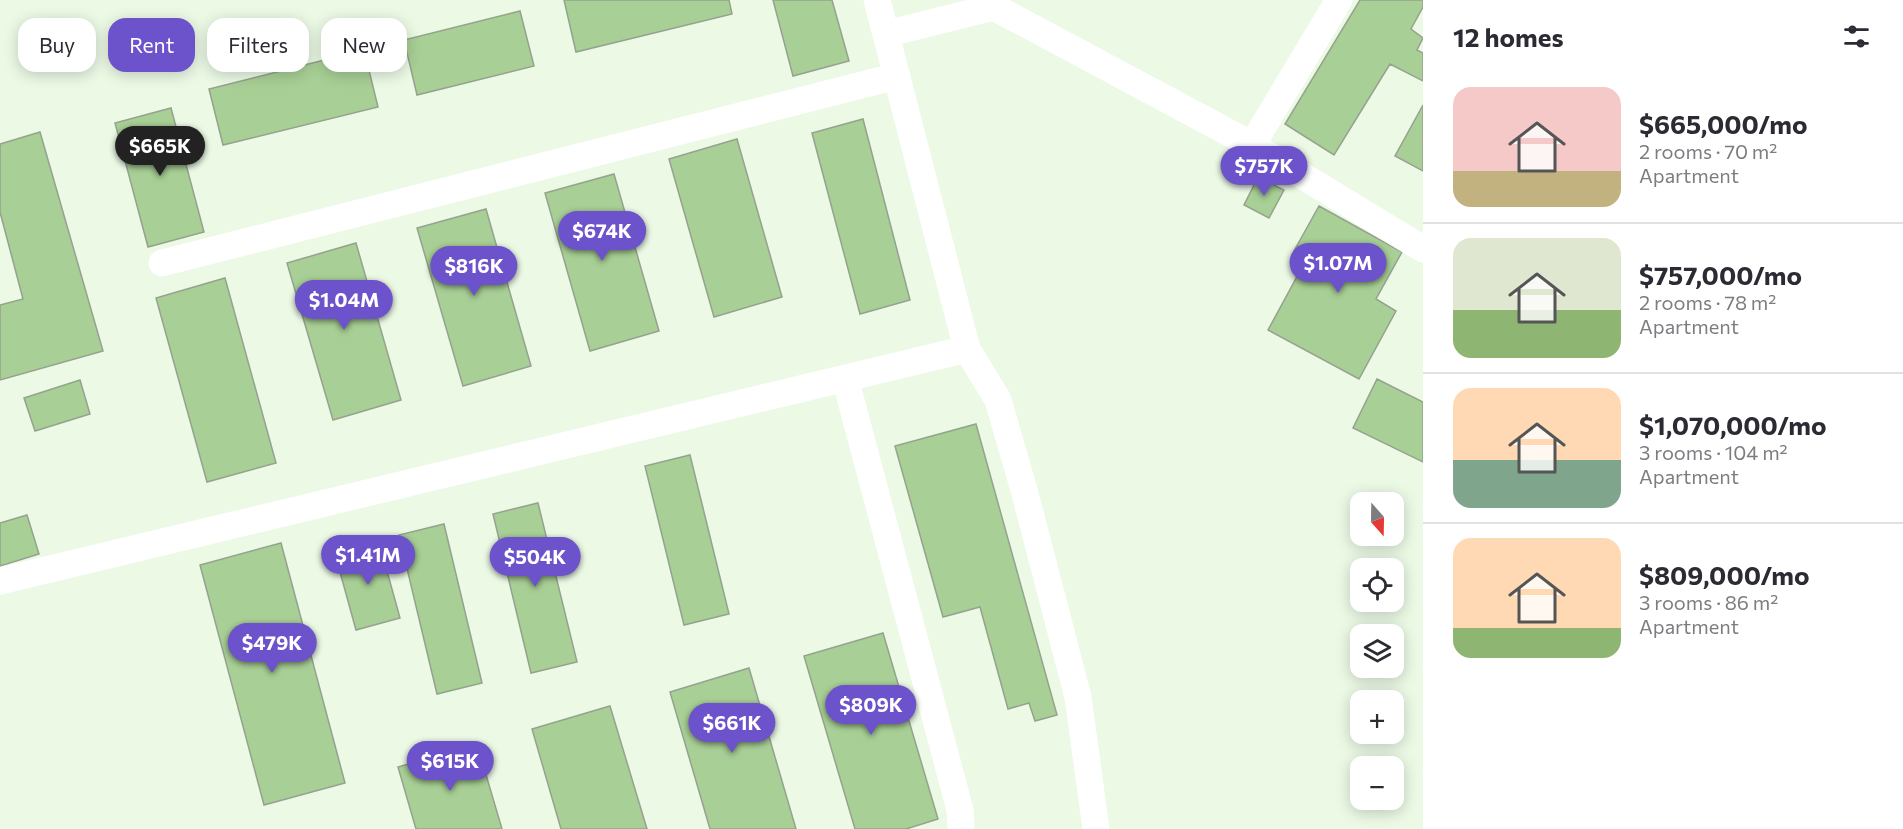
<!DOCTYPE html>
<html lang="en">
<head>
<meta charset="utf-8">
<style>
	:root { --surface:#fff; --page:#f7f7f7; --text:#2b2b33; --muted:#7c7c81; --line:#e1e1e2; --accent:#6c52cb }
	body { margin:0; font-family:Commissioner,sans-serif; background:var(--page); color:var(--text); height:100vh; display:flex; flex-direction:column; font-size:22px; white-space:nowrap }
	* { box-sizing:border-box; margin:0 }
	p { font-size:20px; color:var(--muted) }
	.icon { flex:none; width:33px; height:33px; fill:none; stroke:currentColor; stroke-width:2; stroke-linecap:round; stroke-linejoin:round }
	.map { position:relative; flex:1; overflow:hidden }
	.drawer { display:flex; flex-direction:column; background:var(--surface); width:480px }
	.drawer>* { flex:none }
	.hud { position:absolute; left:18px; top:18px; width:570px; height:54px; display:flex; gap:12px }
	.needle { width:39px; rotate:160deg }
	.buttons { position:absolute; left:1350px; top:492px; display:grid; gap:12px }
	.buttons a { display:grid; place-items:center; width:54px; height:54px; border-radius:12px; background:var(--surface); box-shadow:0 3px 15px #0003; font-size:30px }
	.price { position:absolute; translate:-50% -51px; padding:0 14px; border-radius:21px; background:var(--accent); color:#fff; font-size:20px; line-height:39px; filter:drop-shadow(0 2px 3px #0008) }
	.price::after { content:''; position:absolute; left:50%; top:36px; width:18px; height:14px; margin-left:-9px; background:inherit; clip-path:polygon(0 0,100% 0,50% 100%) }
	.price.current { background:#222; color:#fff }
	ul { padding:0; list-style:none }
	li { display:flex; align-items:center; gap:18px; height:150px; padding:0 30px }
	li+li { border-top:2px solid var(--line) }
	li span { display:grid; place-items:center; flex:none; width:168px; height:120px; border-radius:18px; color:#555 }
	li>.icon { margin-inline-start:auto }
	span .icon { width:72px; height:72px; fill:#fffc; stroke-width:1 }
	li b { font-size:26px }
	h2 { display:flex; justify-content:space-between; align-items:center; height:72px; padding:0 30px; font-size:26px }
	.pill { padding:0 21px; border-radius:18px; background:var(--surface); box-shadow:0 3px 15px #0003; font-size:21px; line-height:54px }
	.pill.current { background:var(--accent); color:#fff }
	main { display:flex; flex:1; min-height:0 }
	.map>svg:first-child { display:block }
</style>
</head>
<body>
<main>
<div class="map">
<svg width="1423" height="829" viewBox="0 0 1423 829">
	<rect width="100%" height="100%" fill="#ebf9e5"/>
	<path fill="#a8cf95" stroke="#95a28f" stroke-width="1.5" d="M564,0H729L732,14L576,52Z
		M773,0H832L849,61L793,76Z
		M1360,0H1423V7L1411,29L1423,38L1417,50L1423,53V81L1390,64L1334,155L1285,124Z
		M520,11L534,66L417,95L404,40Z
		M364,50L378,107L223,145L209,89Z
		M1423,105V171L1395,156Z
		M171,108L204,232L148,247L115,123Z
		M863,119L910,300L860,314L812,133Z
		M40,132L103,351L0,380V305L23,299L0,212V144Z
		M737,139L782,297L714,317L669,159Z
		M614,174L659,331L590,351L545,193Z
		M1258,177L1284,190L1269,218L1244,205Z
		M1319,206L1402,252L1376,299L1396,311L1359,379L1268,330L1307,258L1294,251Z
		M486,209L531,366L463,386L417,228Z
		M356,243L401,400L333,420L287,263Z
		M225,278L276,463L207,482L156,298Z
		M1377,379L1423,402V462L1353,428Z
		M80,380L90,414L35,431L24,398Z
		M976,424L1057,715L1035,721L1029,703L1008,709L980,607L943,617L895,446Z
		M690,455L729,614L684,625L645,466Z
		M538,503L577,662L531,673L493,514Z
		M27,515L39,554L0,566V523Z
		M444,524L482,683L437,694L399,535Z
		M379,542L400,618L356,630L335,554Z
		M281,543L345,783L264,805L200,565Z
		M883,633L938,819L906,829H855L804,656Z
		M749,668L796,829H710L670,692Z
		M610,706L647,829H561L532,729Z
		M477,744L502,829H416L398,767Z"/>
	<g fill="none" stroke-linecap="round" stroke-linejoin="round">
		<path stroke="#fff" stroke-width="27" d="M1339,0L1252,145L1423,249
			M886,34L994,7L1252,145
			M162,263L897,76
			M967,349L998,400L1024,490L1078,697L1096,829
			M845,378L960,810L961,829
			M0,581L967,349L877,0"/>
	</g>
</svg>
<div class="buttons">
<a><svg class="needle" viewBox="-14 -14 28 28"><path d="M0-13l5 13h-10z" fill="#e53935"/><path d="M0 13l5-13h-10z" fill="#7c7c81"/></svg></a>
<a><svg class="icon" aria-label="locate" viewBox="0 0 24 24"><circle cx="12" cy="12" r="6"/><path d="M12 2v4M12 18v4M2 12h4M18 12h4"/></svg></a>
<a><svg class="icon" aria-label="layers" viewBox="0 0 24 24"><path d="M12 4l9 5-9 5-9-5zM3 14l9 5 9-5"/></svg></a>
<a>+</a>
<a>−</a>
</div>
<b class="price current" style="left:160px;top:177px">$665K</b>
<b class="price" style="left:1264px;top:197px">$757K</b>
<b class="price" style="left:602px;top:262px">$674K</b>
<b class="price" style="left:1338px;top:294px">$1.07M</b>
<b class="price" style="left:474px;top:297px">$816K</b>
<b class="price" style="left:344px;top:331px">$1.04M</b>
<b class="price" style="left:368px;top:586px">$1.41M</b>
<b class="price" style="left:535px;top:588px">$504K</b>
<b class="price" style="left:272px;top:674px">$479K</b>
<b class="price" style="left:871px;top:736px">$809K</b>
<b class="price" style="left:732px;top:754px">$661K</b>
<b class="price" style="left:450px;top:792px">$615K</b>
<div class="hud">
<a class="pill">Buy</a>
<a class="pill current">Rent</a>
<a class="pill">Filters</a>
<a class="pill">New</a>
</div>
</div>
<section class="drawer">
<h2>12 homes<svg class="icon" aria-label="filters" viewBox="0 0 24 24"><path d="M4 7h16M4 17h16"/><circle cx="9" cy="7" r="2"/><circle cx="15" cy="17" r="2"/></svg></h2>
<ul>
<li><span style="background:linear-gradient(#f6c9c9 70%,#c2b280 0)"><svg class="icon" aria-label="home" viewBox="0 0 24 24"><path d="M3 11l9-7 9 7M6 9v11h12V9"/></svg></span><div><b>$665,000/mo</b><p>2 rooms · 70 m²</p><p>Apartment</p></div></li>
<li><span style="background:linear-gradient(#dfe7d0 60%,#8fb573 0)"><svg class="icon" aria-label="home" viewBox="0 0 24 24"><path d="M3 11l9-7 9 7M6 9v11h12V9"/></svg></span><div><b>$757,000/mo</b><p>2 rooms · 78 m²</p><p>Apartment</p></div></li>
<li><span style="background:linear-gradient(#ffd9b3 60%,#7fa58c 0)"><svg class="icon" aria-label="home" viewBox="0 0 24 24"><path d="M3 11l9-7 9 7M6 9v11h12V9"/></svg></span><div><b>$1,070,000/mo</b><p>3 rooms · 104 m²</p><p>Apartment</p></div></li>
<li><span style="background:linear-gradient(#ffd9b3 75%,#8fb573 0)"><svg class="icon" aria-label="home" viewBox="0 0 24 24"><path d="M3 11l9-7 9 7M6 9v11h12V9"/></svg></span><div><b>$809,000/mo</b><p>3 rooms · 86 m²</p><p>Apartment</p></div></li>
</ul>
</section>
</main>
</body>
</html>
